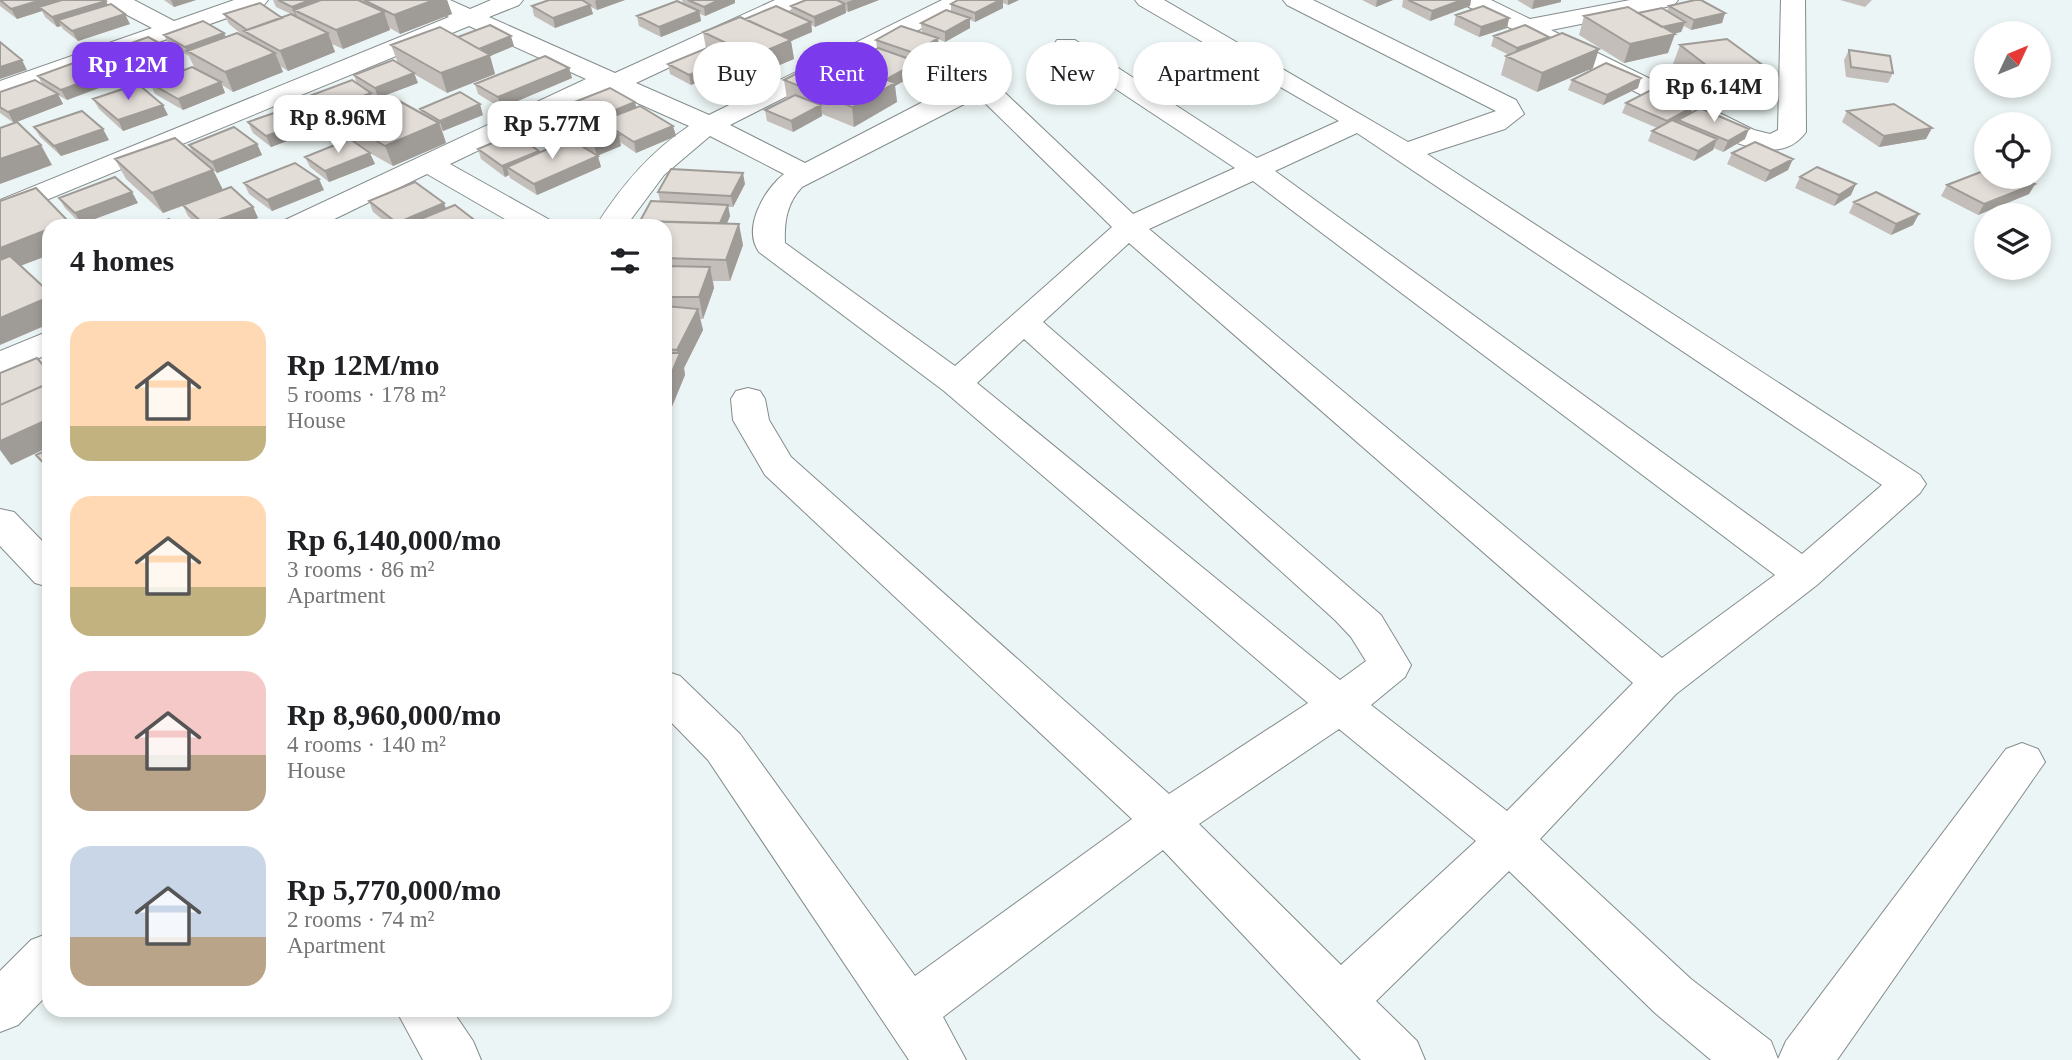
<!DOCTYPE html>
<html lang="en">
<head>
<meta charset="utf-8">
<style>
	:root { --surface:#fff; --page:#f6f6f6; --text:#202124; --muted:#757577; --accent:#7c3aed }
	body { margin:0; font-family:Georgia,serif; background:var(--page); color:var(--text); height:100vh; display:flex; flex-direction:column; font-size:26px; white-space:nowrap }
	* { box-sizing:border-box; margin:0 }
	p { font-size:23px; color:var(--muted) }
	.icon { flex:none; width:38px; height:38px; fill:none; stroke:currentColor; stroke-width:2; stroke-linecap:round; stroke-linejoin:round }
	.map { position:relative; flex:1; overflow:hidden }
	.side { position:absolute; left:42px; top:219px; width:630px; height:798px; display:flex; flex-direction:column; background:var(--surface); border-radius:21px; box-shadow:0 4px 10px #0003 }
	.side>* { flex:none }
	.banner { position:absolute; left:693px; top:42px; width:665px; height:63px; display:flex; gap:14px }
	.needle { width:46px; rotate:46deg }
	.buttons { position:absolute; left:1974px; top:21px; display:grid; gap:14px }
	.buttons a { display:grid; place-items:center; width:77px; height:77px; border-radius:50%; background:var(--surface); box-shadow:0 4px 10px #0003; font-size:35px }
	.price { position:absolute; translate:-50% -60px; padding:0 16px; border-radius:14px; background:#fff; color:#222; font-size:23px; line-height:46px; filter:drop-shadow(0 2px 4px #0008) }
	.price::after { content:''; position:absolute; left:50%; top:42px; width:21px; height:16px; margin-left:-10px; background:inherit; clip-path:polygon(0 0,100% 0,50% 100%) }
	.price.selected { background:var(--accent); color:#fff }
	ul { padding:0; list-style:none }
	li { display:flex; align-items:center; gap:21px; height:175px; padding:0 28px }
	li span { display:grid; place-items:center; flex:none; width:196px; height:140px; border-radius:21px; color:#555 }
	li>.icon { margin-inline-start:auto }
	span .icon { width:84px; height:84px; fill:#fffc; stroke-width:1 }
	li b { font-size:30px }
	h2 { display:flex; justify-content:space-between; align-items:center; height:84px; padding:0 28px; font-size:30px }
	.chip { padding:0 24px; border-radius:32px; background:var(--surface); box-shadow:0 4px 10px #0003; font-size:24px; line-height:63px }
	.chip.selected { background:var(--accent); color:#fff }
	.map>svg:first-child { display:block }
</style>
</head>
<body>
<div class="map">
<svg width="2072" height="1060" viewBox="0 0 2072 1060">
	<rect width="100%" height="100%" fill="#ecf5f5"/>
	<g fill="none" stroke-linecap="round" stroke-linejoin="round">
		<g stroke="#848c8c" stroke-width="2">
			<path id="minor" d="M104,0H134L174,21L234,0H268L264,5L0,98V81L152,28L108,5Z
				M419,0H450L470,9L491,0H523L519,5L489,17L615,73L775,0H806L802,5L636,83L709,115L942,0H972L968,5L730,125L805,163L946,90L974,83L1002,90L1133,214L1235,168L1057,50L1054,45L1057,40H1075L1257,158L1339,121L1139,5L1135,0H1164L1408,142L1496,111L1287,5L1283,0H1313L1516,100L1524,114L1505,129L1427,154L1920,475L1926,484L1920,493L1817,585L1676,694L1540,839L1691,979L1771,1041L1778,1059L1786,1041L2006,749L2022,743L2038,749L2045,762L1837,1060H1711L1655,1013L1509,871L1376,1001L1417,1041L1425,1060H1361L1163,850L943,1017L966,1060H909L708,760L665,716V671L680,676L740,734L915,976L1132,819L765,475L733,420L731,399L736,391L748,388L760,391L765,399L769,420L791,457L1169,794L1308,703L944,391L759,252C742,228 764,190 784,174L710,136L664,175L626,226H596C621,186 650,152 689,126L606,89L450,164L550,220L554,226H517L427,174L320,226H281L285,220L586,79L469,26L0,219V200L449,17L423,5ZM974,99L984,102L1112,227L955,366L785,243C784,221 787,203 802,187ZM1357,133L1882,485L1802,554L1275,171ZM1253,181L1775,575L1662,658L1149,229ZM1129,243L1633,683L1507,811L1371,705L1405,677L1411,665L1381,615L1043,322ZM1024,339L1335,620L1351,637L1366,661L1340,680L977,383ZM1339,729L1476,841L1341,965L1199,824Z
				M1461,0H1491L1530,19L1630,0H1678L1674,5L1666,7L1551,30L1754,130L1770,134L1778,130L1781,0H1805L1806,132C1788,157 1760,151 1734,142L1465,5Z
				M49,331V354L0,374V351Z
				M0,509L14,512L49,548V587L35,583L0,546Z
				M49,933V993L18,1025L0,1032V971L31,940Z
				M396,1010H452L473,1041L481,1060H423Z"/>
		</g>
		<use href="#minor" fill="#fff" fill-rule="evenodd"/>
	</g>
	<path fill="#c3beba" d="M0,0L108,4L130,24L78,41L63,29L61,26L57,27L45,17L42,11L17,19L0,6Z
		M164,0H196L174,7Z
		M273,0H447L452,14L400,34L390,28V30L343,49L332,44L335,52L288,71L280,66L283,72L233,92L222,85L225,93L183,110L155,94L150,83L195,69L189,56L169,45L164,35L246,38L229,24L224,14L282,18L291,14L276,7Z
		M549,0H625L597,10L591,7L593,14L555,28L534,16L532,6Z
		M682,0H735V3L705,16L700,14L701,21L661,37L639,26L637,16L683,4Z
		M806,0H879L848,12L846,11V13L815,27L811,25L812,32L791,41L794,59L756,75L728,62L729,69L691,85L670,74L668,64L706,49L703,32L745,19L792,13L791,6Z
		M958,0H1019L1008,5L1003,3V8L975,22L970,20V28L945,42L938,39L939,48L916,62L918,73L895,86L897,102L854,127L822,114V116L793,132L767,121L765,110L787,99L784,80L848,64L877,48L876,40L922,33L921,23L951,12V4Z
		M1362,0H1393L1376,7Z
		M1403,0H1471L1470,6L1430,21L1402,7Z
		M1517,0H1561V2L1532,9Z
		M1840,0H1872L1865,7Z
		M1669,6L1725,13L1722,23L1691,30L1684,26L1681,32L1673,34L1668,53L1624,63L1579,35L1584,16L1667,11Z
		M1456,15L1509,18L1507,28L1479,37L1454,25Z
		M1494,36L1549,37L1548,39L1593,68L1537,92L1501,75L1506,56L1509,55L1491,46Z
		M391,45L514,46L490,56L495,74L447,93L414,74L418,83L378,98L371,94L328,121L309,108L304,98L357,84L354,75L398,63Z
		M1680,45L1768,69L1760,88L1712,94L1673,64Z
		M1849,50L1893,73L1888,83L1846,77L1844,60Z
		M98,55L174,58L124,77L103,66Z
		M569,68L572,78L501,108L478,94L475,84Z
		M109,72L115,82L67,100L58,95L63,104L14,123L0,113V92L42,84L38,76Z
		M1572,80L1638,88L1603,105L1568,90Z
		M93,99L168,115L123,131L99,109Z
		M635,102L636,107L673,126L676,136L636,153L620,142L621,146L597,155L601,167L537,195L510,178L509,175L505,177L481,159L478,149L539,151V153L577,143L574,133L594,125L575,113L572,103Z
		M1626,103L1690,114L1745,139L1723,152L1714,148L1713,150L1694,161L1648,141L1652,131L1657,128L1622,113Z
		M420,109L483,115L443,131L442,130L446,143L393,166L368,152L375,164L329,182L310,167L305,157L348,140L346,138L338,118L421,113Z
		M1847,111L1926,139L1879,147L1842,122Z
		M315,119L320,129L271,147L253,133L248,122Z
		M34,127L109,140L61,156L40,137Z
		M257,144L262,155L217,173L213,170L223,190L253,207L258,218L237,226H199L188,216L183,206L163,213L126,179L115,159L193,153L189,145Z
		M1732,153L1788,170L1765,182L1727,164Z
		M1800,177L1851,195L1834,206L1795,188Z
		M244,183L324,190L272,211L249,194Z
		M745,184L733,207H728L730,216L727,224L743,245L730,281H713L714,288L703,319H700L703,330L684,368L685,375L666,421H665V226L640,221L660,201L658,192Z
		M2035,184L2029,194L1978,215L1941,196L1947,185Z
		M59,198L138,203L81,224L65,208Z
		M369,201L446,208L478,226H391L373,212Z
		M1854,202L1913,225L1891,235L1849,213Z"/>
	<path fill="#9f9b97" d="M41,0H79L39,7L42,11L17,19L11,9Z
		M171,0H196L174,7Z
		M310,0H341L294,10L297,16L296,17L292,7Z
		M434,0H447L452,14L400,34L394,15Z
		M597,0H625L597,10L595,1Z
		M719,0H735V3L705,16L704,7Z
		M853,0H879L848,12L847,2Z
		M1000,0H1003V8L975,22V13Z
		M1008,0H1019L1008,5Z
		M1377,0H1393L1376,7Z
		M1462,0H1471L1470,6L1430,21L1432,11Z
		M1534,0H1561V2L1532,9Z
		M106,1L110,10L58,20L61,26L57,27L52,17Z
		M845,4L846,13L815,27L814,17Z
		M590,5L593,14L555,28L553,18Z
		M699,11L701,21L661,37L659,27Z
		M384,12L390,30L343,49L336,30Z
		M1725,13L1722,23L1691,30L1694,20Z
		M125,14L130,24L78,41L72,31Z
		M970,18V28L945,42V32Z
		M1509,18L1507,28L1479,37L1481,27Z
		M811,22L812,32L791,41L794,59L756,75L753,56L778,36Z
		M1685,22L1681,32L1651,38L1654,28Z
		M224,33L229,43L188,52L185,47Z
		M328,33L335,52L288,71L280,51Z
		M1675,34L1668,53L1624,63L1630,44Z
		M511,36L514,46L490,56L495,74L447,93L441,73L476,50Z
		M1549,37L1546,47L1514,58L1517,48Z
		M938,38L939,48L914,63V53Z
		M169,48L174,58L124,77L119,67Z
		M1599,49L1593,68L1537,92L1542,73Z
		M275,53L283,72L233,92L225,72Z
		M728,59L729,69L691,85L689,75Z
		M22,60L27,70L0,79V67Z
		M918,62V73L895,86L897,102L854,127L852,107L887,80Z
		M569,68L572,78L501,108L498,97Z
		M1768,69L1760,88L1712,94L1719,75Z
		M109,72L115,82L67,100L61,90Z
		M414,73L418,83L378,98L375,88Z
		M1641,78L1638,88L1603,105L1607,95Z
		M221,82L225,93L183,110L178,99Z
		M371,93L375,103L328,121L324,111Z
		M58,94L63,104L14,123L8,112Z
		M635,102L637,112L601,121L603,126L599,128L596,118Z
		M480,104L483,115L443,131L440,121Z
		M163,105L168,115L123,131L118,120Z
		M821,105L822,116L793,132L791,121Z
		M1693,107L1689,118L1678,120L1677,124L1664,131L1667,121Z
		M315,119L320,129L271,147L266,136Z
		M439,123L446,143L393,166L385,146Z
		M673,126L676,136L636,153L634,142Z
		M1932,128L1926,139L1879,147L1884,136Z
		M103,129L109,140L61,156L54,146Z
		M1749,129L1745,139L1723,152L1728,141Z
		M619,135L621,146L597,156L594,145Z
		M1717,139L1713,150L1694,161L1698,151Z
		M257,144L262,155L217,173L212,162Z
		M41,145L52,165L0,184V159Z
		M539,151L542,162L507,167L509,175L505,177L502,166Z
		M370,153L375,164L329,182L325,171Z
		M598,156L601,167L537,195L534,184Z
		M1793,159L1788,170L1765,182L1770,171Z
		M213,170L223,190L163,213L152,193Z
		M743,173L745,184L733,207L731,196Z
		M319,179L324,190L272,211L267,200Z
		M1856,184L1851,195L1834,206L1839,195Z
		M2035,184L2029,194L1978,215L1984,204Z
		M132,192L138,203L81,224L75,213Z
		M444,203L448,214L406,226H399L397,223Z
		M728,205L730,216L719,241L717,230Z
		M253,207L258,218L237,226L205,225Z
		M1919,214L1913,225L1891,235L1896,224Z
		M69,222L71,226H58Z
		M477,222L478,226H468Z
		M739,224L743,245L730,281L726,260Z
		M49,229V255L7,271L0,260V248Z
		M710,267L714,288L703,319L699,297Z
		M49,297V324L0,345V318Z
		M698,309L703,330L684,368L685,375L666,421L665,416V389L678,358L677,350Z
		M49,419V447L11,465L0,450V441Z"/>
	<path fill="#e3ddd8" stroke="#9f9b97" stroke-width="2" d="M0,0H41L11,9Z
		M62,0H105L106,1L52,17L39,7Z
		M278,0H310L292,7Z
		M321,0H358L384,12L336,30L294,10Z
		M364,0H434L394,15Z
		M549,0H582L590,5L553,18L532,6Z
		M688,0H719L704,7Z
		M806,0H837L845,4L814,17L791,6Z
		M958,0H1000L975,13L951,4Z
		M1408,0H1462L1432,11Z
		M1695,0H1701L1725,13L1694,20L1669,6Z
		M677,1L699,11L659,27L637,16Z
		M260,3L282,18L247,30L224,14Z
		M111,4L125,14L72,31L58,20Z
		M776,6L811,22L780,35L745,19Z
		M1483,6L1509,18L1481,27L1456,15Z
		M1628,7L1675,34L1630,44L1584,16Z
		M1662,8L1685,22L1662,27L1638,13Z
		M946,10L970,18L945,32L921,23Z
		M291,14L328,33L280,51L244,31Z
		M740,17L791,40L753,56L703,32Z
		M203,21L224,33L185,47L164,35Z
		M490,25L511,36L479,49L458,37Z
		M1525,25L1549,37L1517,48L1494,36Z
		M901,26L938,38L914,53L876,40Z
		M440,27L490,55L441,73L391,45Z
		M237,33L275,53L225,72L187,51Z
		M1562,33L1599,49L1542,73L1506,56Z
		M148,37L169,48L119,67L98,55Z
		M1727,39L1768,69L1719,75L1680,45Z
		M0,42L22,60L0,67Z
		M707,48L728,59L689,75L668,64Z
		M878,48L918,62L887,79L848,64Z
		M1849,50L1890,56L1893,73L1851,67Z
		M545,56L569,68L498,97L475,84Z
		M828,57L895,83L852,107L784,80Z
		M87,58L109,72L61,90L38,76Z
		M393,60L414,73L375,88L354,75Z
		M1606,63L1641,78L1607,95L1572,80Z
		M192,67L221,82L178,99L150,83Z
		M35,80L58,94L8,112L0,107V92Z
		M352,80L371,93L324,111L304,98Z
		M138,84L163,105L118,120L93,99Z
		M610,88L635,102L596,118L572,103Z
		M1651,90L1693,107L1667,121L1626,103Z
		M460,92L480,104L440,121L420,109Z
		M795,95L821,105L791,121L765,110Z
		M392,97L439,123L385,146L338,118Z
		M1894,104L1932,128L1884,136L1847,111Z
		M297,105L315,119L266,136L248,122Z
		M640,106L673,126L634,142L601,121Z
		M1700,108L1749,129L1728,141L1678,120Z
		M82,111L103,129L54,146L34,127Z
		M1672,120L1717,139L1698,151L1652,131Z
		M17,122L41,145L0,159V128Z
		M599,123L619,135L594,145L574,133Z
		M234,127L257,144L212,162L189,145Z
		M514,134L539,151L502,166L478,149Z
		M175,138L213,170L152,193L115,159Z
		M350,139L370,153L325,171L305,157Z
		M570,139L598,156L534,184L507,167Z
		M1755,142L1793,159L1770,171L1732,153Z
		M295,163L319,179L267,200L244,183Z
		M1817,167L1856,184L1839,195L1800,177Z
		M671,169L743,173L731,196L658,192Z
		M1986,170V177H2021L2035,184L1984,204L1947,185Z
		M115,177L132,192L75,213L59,198Z
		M415,182L444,203L397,223L369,201Z
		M231,187L253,207L205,225L183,205Z
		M36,188L69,222L58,226H49V229L0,248V201Z
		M1876,192L1919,214L1896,224L1854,202Z
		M651,201L728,205L720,223L640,221Z
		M455,205L477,222L468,226L406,225Z
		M169,219L176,226H151Z
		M633,221L739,224L726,260L665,258V226H631Z
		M10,256L49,292V297L0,318V260Z
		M665,266L710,267L699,297H665Z
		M665,306L698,309L677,350L665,349Z
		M665,353H680L665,389Z
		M37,358L49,372V383L0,405V373Z
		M49,383V419L0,441V405Z
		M49,449V469L36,455Z"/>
</svg>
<div class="buttons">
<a><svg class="needle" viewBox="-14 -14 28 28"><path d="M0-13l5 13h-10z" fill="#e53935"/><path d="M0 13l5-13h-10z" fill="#757577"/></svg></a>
<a><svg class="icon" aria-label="locate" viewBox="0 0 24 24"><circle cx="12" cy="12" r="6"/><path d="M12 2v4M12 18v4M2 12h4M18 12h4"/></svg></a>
<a><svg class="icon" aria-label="layers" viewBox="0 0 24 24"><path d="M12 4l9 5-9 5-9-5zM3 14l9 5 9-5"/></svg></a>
</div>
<b class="price selected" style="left:128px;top:102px">Rp 12M</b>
<b class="price" style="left:1714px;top:124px">Rp 6.14M</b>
<b class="price" style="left:338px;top:155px">Rp 8.96M</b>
<b class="price" style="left:552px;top:161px">Rp 5.77M</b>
<div class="banner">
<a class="chip">Buy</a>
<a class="chip selected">Rent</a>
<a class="chip">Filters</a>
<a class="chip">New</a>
<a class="chip">Apartment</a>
</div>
<section class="side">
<h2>4 homes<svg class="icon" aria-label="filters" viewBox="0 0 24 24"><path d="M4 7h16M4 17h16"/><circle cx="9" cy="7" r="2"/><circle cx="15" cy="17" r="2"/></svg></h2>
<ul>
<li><span style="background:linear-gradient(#ffd9b3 75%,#c2b280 0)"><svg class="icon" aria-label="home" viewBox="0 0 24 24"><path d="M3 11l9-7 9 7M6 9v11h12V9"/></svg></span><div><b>Rp 12M/mo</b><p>5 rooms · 178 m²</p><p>House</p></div></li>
<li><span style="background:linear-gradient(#ffd9b3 65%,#c2b280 0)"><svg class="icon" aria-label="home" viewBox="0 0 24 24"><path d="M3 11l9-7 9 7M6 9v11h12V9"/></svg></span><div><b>Rp 6,140,000/mo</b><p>3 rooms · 86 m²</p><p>Apartment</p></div></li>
<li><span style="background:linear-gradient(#f6c9c9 60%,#b9a48a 0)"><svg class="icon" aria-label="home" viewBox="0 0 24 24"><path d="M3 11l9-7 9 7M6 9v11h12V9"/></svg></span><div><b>Rp 8,960,000/mo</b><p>4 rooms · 140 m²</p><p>House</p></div></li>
<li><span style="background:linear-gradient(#c9d6e8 65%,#b9a48a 0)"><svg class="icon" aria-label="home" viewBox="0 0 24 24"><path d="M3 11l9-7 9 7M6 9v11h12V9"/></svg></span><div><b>Rp 5,770,000/mo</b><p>2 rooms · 74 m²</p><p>Apartment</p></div></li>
</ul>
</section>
</div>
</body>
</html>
